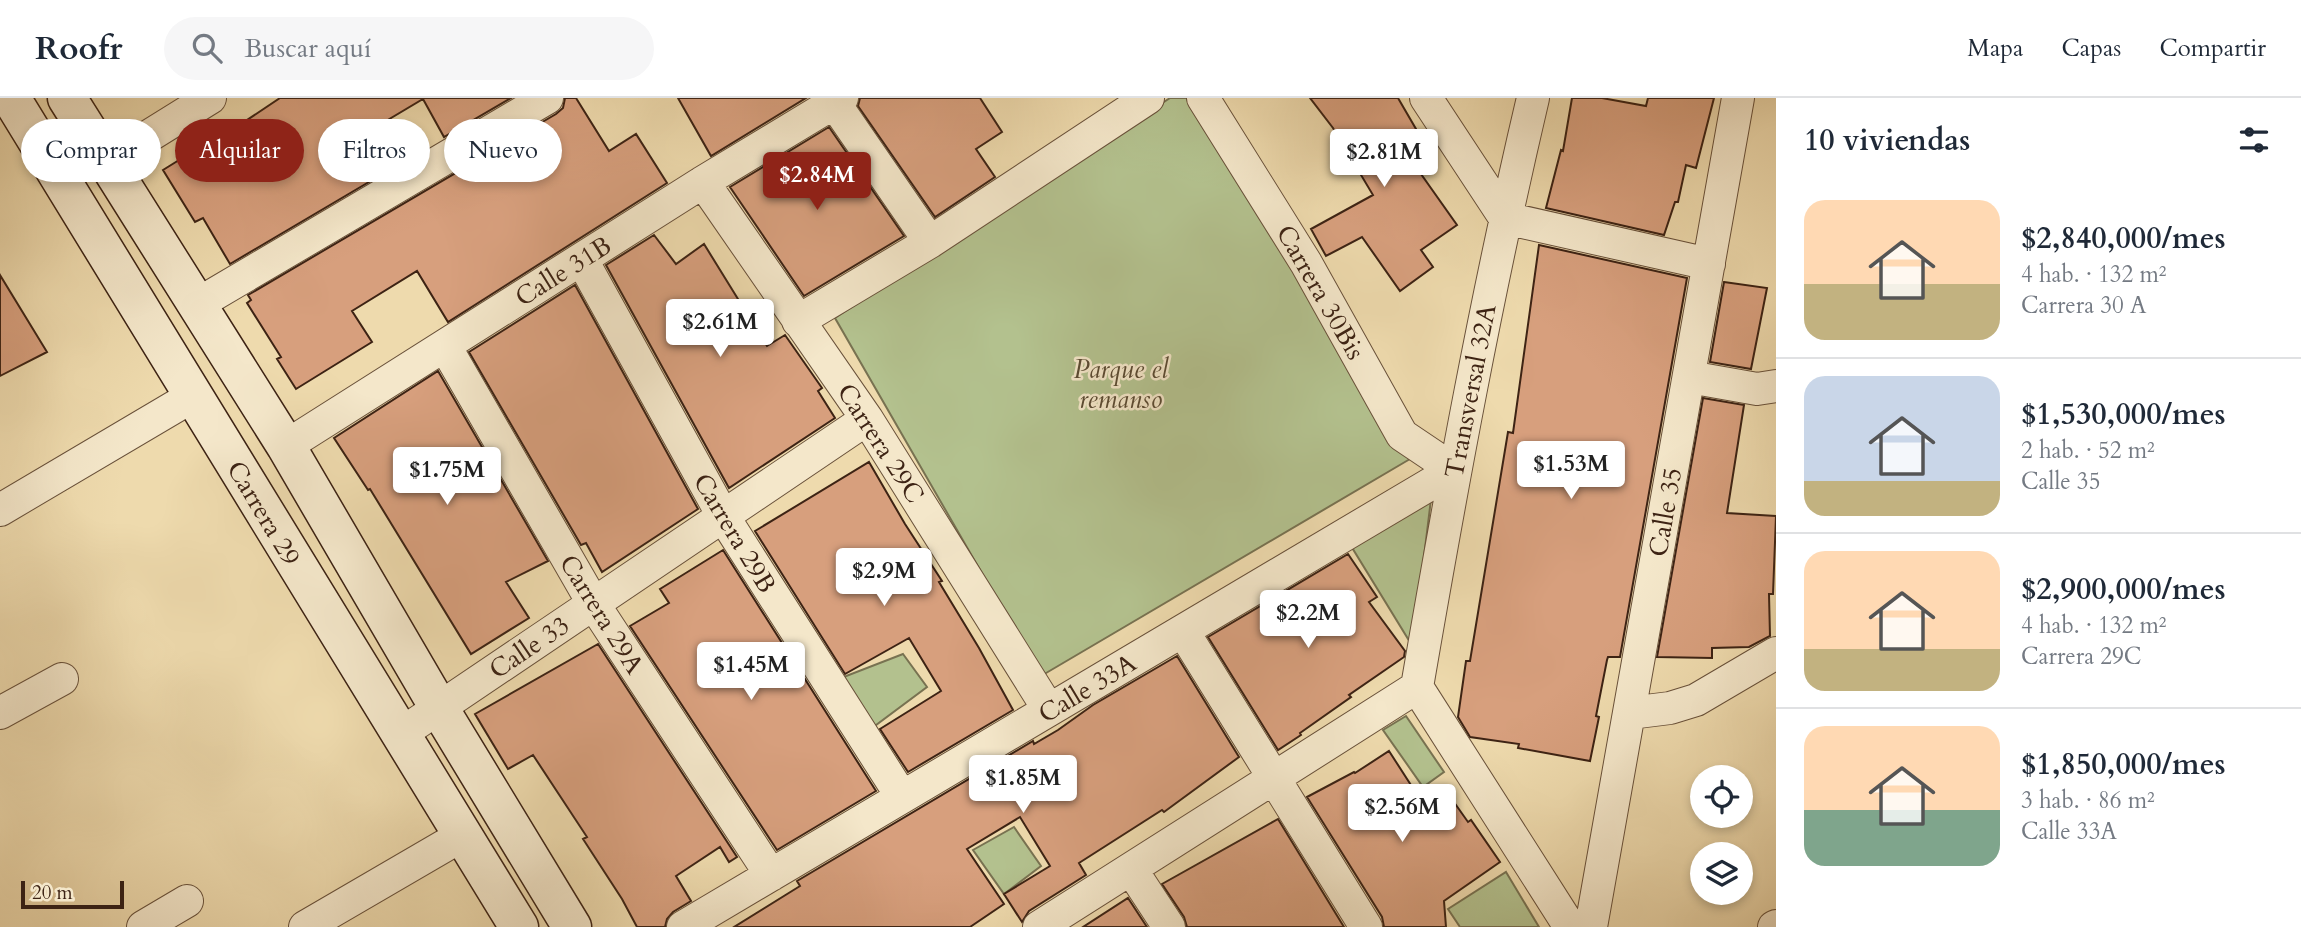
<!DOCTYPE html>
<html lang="es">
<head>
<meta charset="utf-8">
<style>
	:root { --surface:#fff; --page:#f6f6f7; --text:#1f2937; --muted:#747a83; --line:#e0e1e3; --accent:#8f2418 }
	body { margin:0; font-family:Cardo,serif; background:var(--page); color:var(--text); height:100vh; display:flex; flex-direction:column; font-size:26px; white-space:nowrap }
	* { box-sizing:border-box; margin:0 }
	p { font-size:23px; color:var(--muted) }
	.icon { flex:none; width:38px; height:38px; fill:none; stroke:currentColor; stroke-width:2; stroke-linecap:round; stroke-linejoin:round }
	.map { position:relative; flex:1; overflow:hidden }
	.side { display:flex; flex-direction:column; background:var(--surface); width:525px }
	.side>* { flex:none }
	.guide { position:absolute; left:21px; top:21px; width:665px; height:63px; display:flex; gap:14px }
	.buttons { position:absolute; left:1690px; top:667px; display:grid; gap:14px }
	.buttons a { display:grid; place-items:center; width:63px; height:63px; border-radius:50%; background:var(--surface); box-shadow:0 4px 10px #0003; font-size:35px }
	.scale { position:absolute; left:21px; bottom:18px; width:103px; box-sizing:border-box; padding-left:7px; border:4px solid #3d2314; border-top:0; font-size:19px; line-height:24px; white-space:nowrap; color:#3d2314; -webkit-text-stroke:5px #f4e7ca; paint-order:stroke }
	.price { position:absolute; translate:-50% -60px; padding:0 16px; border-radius:7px; background:#fff; color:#222; font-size:23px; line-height:46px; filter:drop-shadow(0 2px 4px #0008) }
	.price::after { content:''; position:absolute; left:50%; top:42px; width:21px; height:16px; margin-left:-10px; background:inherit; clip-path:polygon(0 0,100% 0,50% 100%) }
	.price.current { background:var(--accent); color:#fff }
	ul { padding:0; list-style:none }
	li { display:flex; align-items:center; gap:21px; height:175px; padding:0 28px }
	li+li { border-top:2px solid var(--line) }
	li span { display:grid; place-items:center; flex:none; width:196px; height:140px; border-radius:21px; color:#555 }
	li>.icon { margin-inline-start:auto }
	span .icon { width:84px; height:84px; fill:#fffc; stroke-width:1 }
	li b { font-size:30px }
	h2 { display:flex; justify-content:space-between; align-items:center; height:84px; padding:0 28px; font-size:30px }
	.pill { padding:0 24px; border-radius:32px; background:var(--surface); box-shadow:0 4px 10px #0003; font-size:24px; line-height:63px }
	.pill.current { background:var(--accent); color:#fff }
	header { display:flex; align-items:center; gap:42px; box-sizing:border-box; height:98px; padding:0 35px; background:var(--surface); border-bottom:2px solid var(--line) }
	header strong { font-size:33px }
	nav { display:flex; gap:38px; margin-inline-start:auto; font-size:24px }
	.search { width:490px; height:63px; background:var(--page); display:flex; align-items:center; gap:18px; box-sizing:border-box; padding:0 24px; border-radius:38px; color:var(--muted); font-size:26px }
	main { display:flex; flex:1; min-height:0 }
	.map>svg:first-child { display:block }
</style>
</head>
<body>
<header>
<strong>Roofr</strong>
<div class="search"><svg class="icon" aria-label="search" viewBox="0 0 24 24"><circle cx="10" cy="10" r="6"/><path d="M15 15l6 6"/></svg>Buscar aquí</div>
<nav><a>Mapa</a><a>Capas</a><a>Compartir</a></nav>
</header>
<main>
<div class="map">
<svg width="1776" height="829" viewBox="0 0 1776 829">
	<rect width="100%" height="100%" fill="#eedaad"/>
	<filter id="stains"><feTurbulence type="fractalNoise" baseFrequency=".00286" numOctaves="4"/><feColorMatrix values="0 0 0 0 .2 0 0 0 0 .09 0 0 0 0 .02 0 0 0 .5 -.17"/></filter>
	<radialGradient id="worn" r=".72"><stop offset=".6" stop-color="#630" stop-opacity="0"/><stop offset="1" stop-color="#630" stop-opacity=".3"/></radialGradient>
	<path fill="#b3c18e" stroke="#787251" stroke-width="2" d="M1170,0H1202L1410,361L1041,578L835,220Z
		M1432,393L1413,549L1348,443Z
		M903,556L927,589L872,630L841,580Z
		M1406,618L1444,674L1423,689L1383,632Z
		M1014,729L1041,768L1004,796L973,752Z
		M1506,774L1539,829H1460L1448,811Z"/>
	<path fill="#d79f7d" stroke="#3d2314" stroke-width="2" d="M280,0H511L444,39L423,1L371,32L396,68L230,166L203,120L195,124L163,72L200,49L202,52Z
		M565,0H576L609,53L636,36L667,85L448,224L417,173L352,213L372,244L296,291L277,261L281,259L247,205L251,202L248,197L556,16L563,10Z
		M678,0H806L711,58Z
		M860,0H980L1002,34L976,51L995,79L935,119L858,8Z
		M1310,0H1398L1416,31L1397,42L1457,127L1421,152L1433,169L1400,193L1362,139L1326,158L1311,131L1373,97L1333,30Z
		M1572,0H1602L1646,8L1648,0H1714L1696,70L1686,67L1678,104H1675L1664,137L1546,110L1561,52L1563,53Z
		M829,29L904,138L804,198L730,89Z
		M654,137L676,166L704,146L767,248L785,237L822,290L818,293L835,320L729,390L606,167Z
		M1539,147L1687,180L1620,559H1608L1607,562L1596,618L1599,619L1590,663L1518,650L1519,646L1470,639L1458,619L1466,563H1470L1508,334L1513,335Z
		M0,177L47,254L0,278Z
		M1724,184L1767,190L1751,271L1710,264Z
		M575,187L698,411L602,474L586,445L581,447L469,254Z
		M438,273L548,463L506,484L529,520L471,556L370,391L368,392L334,340Z
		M1703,300L1744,307L1727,415L1776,418L1773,496H1769L1770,538L1749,549L1712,550V560L1657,559Z
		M869,364L905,426L942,483L939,484L979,550L1013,612L908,674L880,631L941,593L909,540L845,576L755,433Z
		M723,452L876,693L777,752L630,528L669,505L660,491Z
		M1348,456L1377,499L1369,504L1405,553L1404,559L1349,597L1351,599L1300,635L1301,637L1278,652L1208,539Z
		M598,546L737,759L729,764L720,749L676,778L691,803L673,814L667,821L665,829H637L622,801L583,741L587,739L533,657L508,671L475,616Z
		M1177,558L1239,659L1164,714L1162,712L1079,765L1086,777L1029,813L1022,824L1004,796L1050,768L1020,719L967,751L1004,806L970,829H734L800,788L797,783L1033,643L1034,646L1058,632L1093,607Z
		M1389,653L1438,729L1444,690L1468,724L1471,722L1500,764L1444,803L1446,829H1384L1382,819L1307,699L1354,674L1355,675Z
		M1278,721L1344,829H1187L1184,819L1162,786Z
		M1128,800L1147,829H1083Z"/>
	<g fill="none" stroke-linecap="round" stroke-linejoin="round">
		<g stroke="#69513a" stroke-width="34">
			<path id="minor" d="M831,0L930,144
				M1426,0L1505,120L1709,166
				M107,64L210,0
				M703,84L867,321L1049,612
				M582,162L723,418L902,699
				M196,207L547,0
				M798,223L930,144L1148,0
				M445,248L593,505L771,777
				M1689,279L1757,291L1776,288
				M286,348L703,84L842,0
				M0,412L193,298
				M1183,533L1366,829
				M1417,589C1451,391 1487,195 1533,0
				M1417,589L1570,829
				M0,615L62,581
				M1630,615L1670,610L1696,602L1776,555
				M399,637L867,321
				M1131,771L1169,829
				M143,829L187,803
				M305,829L463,737
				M683,829L1454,372L1402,337L1306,165L1203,0
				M1039,829L1417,589
				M1591,829L1738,0
				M1774,829L1776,828"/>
		</g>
		<g stroke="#3d2314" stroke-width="41">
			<path id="secondary" d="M11,0L519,829
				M67,0L286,348L439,610L572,829"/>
		</g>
		<use href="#minor" stroke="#f4e7ca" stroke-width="32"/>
		<use href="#secondary" stroke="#f4e7ca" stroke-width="38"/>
	</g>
	<g text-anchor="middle" stroke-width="5" stroke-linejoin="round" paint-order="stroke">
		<g font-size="26" fill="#3d2314" stroke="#f4e7ca">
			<text transform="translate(563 173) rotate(-32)" y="9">Calle 31B</text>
			<text transform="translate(1321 194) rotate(60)" y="9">Carrera 30Bis</text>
			<text transform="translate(1470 293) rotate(-79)" y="9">Transversal 32A</text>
			<text transform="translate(881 345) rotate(57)" y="9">Carrera 29C</text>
			<text transform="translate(1665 414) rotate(-80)" y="9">Calle 35</text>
			<text transform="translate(264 415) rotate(59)" y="9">Carrera 29</text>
			<text transform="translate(735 435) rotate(59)" y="9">Carrera 29B</text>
			<text transform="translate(602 516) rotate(58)" y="9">Carrera 29A</text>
			<text transform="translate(529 549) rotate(-34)" y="9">Calle 33</text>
			<text transform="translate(1087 590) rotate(-31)" y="9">Calle 33A</text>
		</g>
		<g font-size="26" font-style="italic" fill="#5a4a32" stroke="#f4e7ca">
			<text x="1121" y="280">Parque el<tspan x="1121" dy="30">remanso</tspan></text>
		</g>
	</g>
	<rect width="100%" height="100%" filter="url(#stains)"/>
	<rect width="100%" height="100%" fill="url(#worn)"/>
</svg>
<div class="buttons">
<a><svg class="icon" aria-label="locate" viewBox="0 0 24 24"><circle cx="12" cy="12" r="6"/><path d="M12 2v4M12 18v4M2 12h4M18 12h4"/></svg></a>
<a><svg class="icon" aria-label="layers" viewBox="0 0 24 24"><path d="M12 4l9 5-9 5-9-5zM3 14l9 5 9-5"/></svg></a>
</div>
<div class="scale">20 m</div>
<b class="price" style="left:1384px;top:91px">$2.81M</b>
<b class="price current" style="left:817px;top:114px">$2.84M</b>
<b class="price" style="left:720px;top:261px">$2.61M</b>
<b class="price" style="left:1571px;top:403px">$1.53M</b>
<b class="price" style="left:447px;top:409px">$1.75M</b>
<b class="price" style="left:884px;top:510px">$2.9M</b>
<b class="price" style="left:1308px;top:552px">$2.2M</b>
<b class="price" style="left:751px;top:604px">$1.45M</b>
<b class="price" style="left:1023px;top:717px">$1.85M</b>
<b class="price" style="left:1402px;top:746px">$2.56M</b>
<div class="guide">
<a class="pill">Comprar</a>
<a class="pill current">Alquilar</a>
<a class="pill">Filtros</a>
<a class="pill">Nuevo</a>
</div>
</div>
<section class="side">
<h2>10 viviendas<svg class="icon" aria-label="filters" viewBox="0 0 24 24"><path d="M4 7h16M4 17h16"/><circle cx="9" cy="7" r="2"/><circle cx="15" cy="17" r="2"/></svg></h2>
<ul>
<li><span style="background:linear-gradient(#ffd9b3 60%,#c2b280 0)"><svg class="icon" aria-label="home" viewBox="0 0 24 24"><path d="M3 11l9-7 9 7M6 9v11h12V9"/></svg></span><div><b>$2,840,000/mes</b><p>4 hab. · 132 m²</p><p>Carrera 30 A</p></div></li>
<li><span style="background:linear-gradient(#c9d6e8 75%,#c2b280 0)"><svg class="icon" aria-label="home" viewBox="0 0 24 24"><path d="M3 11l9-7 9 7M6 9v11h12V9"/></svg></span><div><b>$1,530,000/mes</b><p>2 hab. · 52 m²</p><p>Calle 35</p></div></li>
<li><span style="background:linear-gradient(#ffd9b3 70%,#c2b280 0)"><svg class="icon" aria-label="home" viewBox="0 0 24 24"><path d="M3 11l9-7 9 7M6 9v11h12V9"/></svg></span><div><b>$2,900,000/mes</b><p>4 hab. · 132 m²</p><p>Carrera 29C</p></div></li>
<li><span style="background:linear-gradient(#ffd9b3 60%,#7fa58c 0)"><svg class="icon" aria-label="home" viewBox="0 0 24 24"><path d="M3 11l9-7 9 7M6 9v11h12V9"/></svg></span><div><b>$1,850,000/mes</b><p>3 hab. · 86 m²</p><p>Calle 33A</p></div></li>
</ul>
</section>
</main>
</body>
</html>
